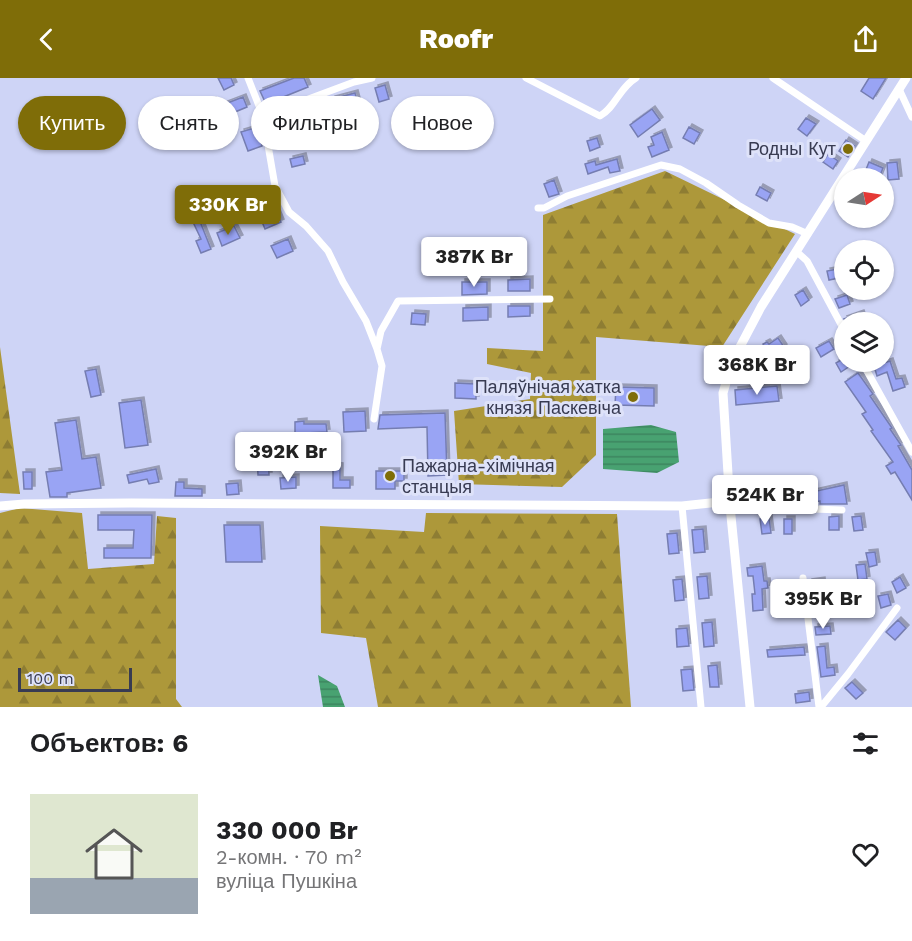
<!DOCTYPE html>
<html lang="ru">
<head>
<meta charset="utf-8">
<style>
	:root { --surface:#fff; --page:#f6f6f6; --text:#202124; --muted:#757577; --line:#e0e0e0; --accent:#7f6d08 }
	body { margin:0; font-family:"Work Sans",sans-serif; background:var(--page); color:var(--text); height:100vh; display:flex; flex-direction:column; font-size:22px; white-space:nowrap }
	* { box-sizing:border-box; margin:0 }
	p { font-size:20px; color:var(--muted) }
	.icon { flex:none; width:33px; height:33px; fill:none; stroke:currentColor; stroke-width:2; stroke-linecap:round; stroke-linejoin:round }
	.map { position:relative; height:629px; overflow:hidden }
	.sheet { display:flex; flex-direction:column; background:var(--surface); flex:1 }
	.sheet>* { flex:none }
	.banner { position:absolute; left:18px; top:18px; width:600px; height:54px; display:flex; gap:12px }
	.needle { width:39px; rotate:78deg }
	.tools { position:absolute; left:834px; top:90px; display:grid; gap:12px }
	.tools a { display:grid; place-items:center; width:60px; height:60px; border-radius:50%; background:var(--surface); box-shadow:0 2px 4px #0004; font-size:30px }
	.scale { position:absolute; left:18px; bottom:15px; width:114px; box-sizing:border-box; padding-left:6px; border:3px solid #383b52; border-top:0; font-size:16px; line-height:21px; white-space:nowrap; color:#383b52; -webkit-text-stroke:4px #dee2f9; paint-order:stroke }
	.price { position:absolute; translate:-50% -51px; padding:0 14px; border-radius:6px; background:#fff; color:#222; font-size:20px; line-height:39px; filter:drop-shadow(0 2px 3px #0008) }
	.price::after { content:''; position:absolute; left:50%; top:36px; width:18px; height:14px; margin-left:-9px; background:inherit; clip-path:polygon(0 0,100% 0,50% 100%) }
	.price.active { background:var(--accent); color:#fff }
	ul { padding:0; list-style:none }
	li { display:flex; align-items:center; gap:18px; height:150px; padding:0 30px }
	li+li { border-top:2px solid var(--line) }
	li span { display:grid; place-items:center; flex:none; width:168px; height:120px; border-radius:0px; color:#555 }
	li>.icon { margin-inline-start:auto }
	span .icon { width:72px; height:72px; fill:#fffc; stroke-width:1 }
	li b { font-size:26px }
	h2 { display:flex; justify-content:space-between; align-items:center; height:72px; padding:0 30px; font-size:26px }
	.chip { padding:0 21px; border-radius:27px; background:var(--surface); box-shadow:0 2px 4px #0004; font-size:21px; line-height:54px }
	.chip.active { background:var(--accent); color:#fff }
	header { display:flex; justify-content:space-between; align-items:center; height:78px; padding:0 30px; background:var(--accent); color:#fff; font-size:27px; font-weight:800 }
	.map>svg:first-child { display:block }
</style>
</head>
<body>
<header><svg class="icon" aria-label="back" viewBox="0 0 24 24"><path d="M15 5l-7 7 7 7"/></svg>Roofr<svg class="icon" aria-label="share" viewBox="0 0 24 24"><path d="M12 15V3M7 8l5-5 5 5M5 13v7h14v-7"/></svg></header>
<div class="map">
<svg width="912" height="629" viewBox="0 0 912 629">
	<defs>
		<pattern id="forest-firs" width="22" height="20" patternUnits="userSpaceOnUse" patternTransform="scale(1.5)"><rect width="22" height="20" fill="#ad983a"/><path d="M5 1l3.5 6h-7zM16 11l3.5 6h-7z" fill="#8e7d33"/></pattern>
		<pattern id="water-rules" width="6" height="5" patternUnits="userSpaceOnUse" patternTransform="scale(1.5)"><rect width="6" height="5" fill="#48a271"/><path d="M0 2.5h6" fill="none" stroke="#3d855f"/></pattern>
		<filter id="shadow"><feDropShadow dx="3" dy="-3" stdDeviation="0" flood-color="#0004"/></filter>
	</defs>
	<rect width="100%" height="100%" fill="#ced4f6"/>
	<path fill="url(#forest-firs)" d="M665,93L795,156L722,269L596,259V377L562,409L459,406L454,333L530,321L531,295L487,286V270L543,273V137Z
		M0,269L20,416L0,415Z
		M20,430L82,435L88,491L154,486L157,438L176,440V621L182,629H0V435Z
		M426,435L617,436L631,629H378L366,560L321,555L320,448L424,454Z"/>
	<path fill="url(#water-rules)" d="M651,347L676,354L679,384L657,395L603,391V351Z
		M318,597L337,608L345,629H323Z"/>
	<path fill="#99a4f4" stroke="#757db1" stroke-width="1.5" filter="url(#shadow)" d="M218,0H231L234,7L224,12Z
		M294,0H304L308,9L266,26L260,13Z
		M869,0H886L873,21L861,13Z
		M385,7L389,21L379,24L375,10Z
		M355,15L359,30L336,37L332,21Z
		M243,19L247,29L223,39L216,45L206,27L213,22L217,29Z
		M652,31L660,42L638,59L630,47Z
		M295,37L299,48L284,52L281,41Z
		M806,40L816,46L807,58L798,51Z
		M258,49L262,68L248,73L241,54Z
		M689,49L700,55L694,66L683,60Z
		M662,54L669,72L652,79L648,69L654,67L651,59Z
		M597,60L600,69L590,73L587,63Z
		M846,62L855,68L848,79L839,73Z
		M828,76L838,83L833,91L823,84Z
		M303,78L305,86L292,89L290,81Z
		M617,81L620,93L610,95L608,89L588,96L585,86L595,83L596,87Z
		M869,84L883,90L879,100L865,94Z
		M897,84L899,101L888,102L887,85Z
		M554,102L559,116L549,119L544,106Z
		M760,109L771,115L767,123L756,117Z
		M276,132L281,144L265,151L260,139Z
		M199,141L211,171L201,175L196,163L201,161L193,144Z
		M234,148L240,160L222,168L217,155Z
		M288,161L293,173L277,180L271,168Z
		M843,190L844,199L829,202L827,193Z
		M530,201V213H508V202Z
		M462,204H487V216L462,217Z
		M803,212L809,222L801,228L795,217Z
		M847,217L850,226L839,230L835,221Z
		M508,228H530V238L508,239Z
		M488,229V242L463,243V230Z
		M412,235L426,236L425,247L411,246Z
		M861,235L864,244H846L844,241Z
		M778,260L784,269L776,275L787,290L780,295L763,266L767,264L769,266Z
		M829,263L834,271L821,279L816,270Z
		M844,280V284H856L841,294L836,285Z
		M890,283L896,301L902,300L905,309L893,313L887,294L877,298L874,288Z
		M96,291L101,317L91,319L85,293Z
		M858,295L873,316L870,318L892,350L890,351L901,367L898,368L912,392V422L895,394L891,396L886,388L893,384L871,353L873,352L862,336L866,334L845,304Z
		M455,305L476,306V321L455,320Z
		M777,308L779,323L736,327L735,312Z
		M616,309L654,310V328L615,327Z
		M141,322L148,367L125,370L119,325Z
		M365,333L366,353L344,354L343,334Z
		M445,335L447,397L428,398L427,349L378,351L380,337Z
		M76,342L82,381L96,379L101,410L67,415V419H50L46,394L62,392L55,345Z
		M304,343V346H326L327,354L305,355V361H295V344Z
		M256,360H268L269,397H258Z
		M333,387L340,388V402H350V410H333Z
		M156,391L159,404L149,406L147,401L129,405L127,397Z
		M376,393H404V403H395V411H376Z
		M23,394H32V411H24Z
		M296,399V410L281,411L280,400Z
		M176,404H184V410L202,411V418H175Z
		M238,405L239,416L227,417L226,406Z
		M844,407L847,426H820V423L801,425L800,422L783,424L781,410L790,409L791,417L807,413L808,415Z
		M754,412H771V421L755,422Z
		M98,437H152L151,480H104V470H133L134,452H98Z
		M839,438V452H829V439Z
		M861,438L863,452L854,453L852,439Z
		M769,440L771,455L762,456L760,441Z
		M784,441H792V456H784Z
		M224,447H260L262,484H226Z
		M703,451L705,474L694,475L692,452Z
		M677,455L679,475L669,476L667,456Z
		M875,474L877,487L869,489L866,475Z
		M865,486L867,501L858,502L856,487Z
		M762,488L764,503H767L768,510L762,511L763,532L753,533L752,516H755L753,498H748L747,490Z
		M707,498L709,520L699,521L697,499Z
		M900,499L906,510L897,515L892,504Z
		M682,501L684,522L675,523L673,502Z
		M822,502L823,512L810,513L809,504Z
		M888,516L891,527L881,530L878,518Z
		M827,525L828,534L813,536L812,527Z
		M898,542L906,550L895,562L886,554Z
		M712,544L714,568L704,569L702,545Z
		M830,548L831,556L816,557L815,549Z
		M687,550L689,568L677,569L676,551Z
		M825,568L827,590L834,589L835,597L821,599L817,569Z
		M804,569L805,577L768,579L767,572Z
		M717,587L719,609H710L708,588Z
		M692,591L694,612L683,613L681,592Z
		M852,604L863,615L856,621L845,610Z
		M809,614L810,623L796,625L795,616Z"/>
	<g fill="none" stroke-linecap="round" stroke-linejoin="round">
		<path stroke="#fff" stroke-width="7" d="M248,0L263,38L354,4L372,0
			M526,0L600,38C615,30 619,10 636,0
			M773,0L866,63
			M899,11L912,39
			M263,38L275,108L289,134L306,148L328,173L343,204L366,243L377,271L382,288L374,341
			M538,130H544L567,118L661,87L680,91L706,105L738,127L769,145L792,149L808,156
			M797,174L807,183L844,252
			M377,271L381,253L398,223L550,221
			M862,284L912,374
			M682,428L701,629
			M730,428L842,432
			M803,500L819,629
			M821,629L848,596L897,530"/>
		<path stroke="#fff" stroke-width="9" d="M0,428L24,426L131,425L682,428L729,423
			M750,629L730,428L723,315L732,284L761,229L906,0"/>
	</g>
	<g fill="#7f6d08" stroke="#dee2f9" stroke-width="2">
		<circle cx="848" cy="71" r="6"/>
		<circle cx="633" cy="319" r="6"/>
		<circle cx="390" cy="398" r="6"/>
	</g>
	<g text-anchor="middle" stroke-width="6" stroke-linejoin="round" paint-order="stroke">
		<g font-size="18" fill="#383b52" stroke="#dee2f9" text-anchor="end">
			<text x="836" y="77">Родны Кут</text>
			<text x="621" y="315">Паляўнічая хатка<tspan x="621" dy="21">князя Паскевіча</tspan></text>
			<text x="402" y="394" text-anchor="start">Пажарна-хімічная<tspan x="402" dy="21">станцыя</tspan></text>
		</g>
	</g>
</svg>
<div class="tools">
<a><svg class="needle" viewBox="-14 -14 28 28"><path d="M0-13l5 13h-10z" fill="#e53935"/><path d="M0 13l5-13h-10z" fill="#757577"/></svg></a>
<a><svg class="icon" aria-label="locate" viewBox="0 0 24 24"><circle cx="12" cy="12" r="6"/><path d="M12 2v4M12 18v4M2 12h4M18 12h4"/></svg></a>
<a><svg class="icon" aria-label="layers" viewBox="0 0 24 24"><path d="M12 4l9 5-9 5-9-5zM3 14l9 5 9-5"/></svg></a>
</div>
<div class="scale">100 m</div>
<b class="price active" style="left:228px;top:158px">330K Br</b>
<b class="price" style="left:474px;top:210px">387K Br</b>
<b class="price" style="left:757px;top:318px">368K Br</b>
<b class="price" style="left:288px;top:405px">392K Br</b>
<b class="price" style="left:765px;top:448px">524K Br</b>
<b class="price" style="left:823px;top:552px">395K Br</b>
<div class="banner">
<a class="chip active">Купить</a>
<a class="chip">Снять</a>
<a class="chip">Фильтры</a>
<a class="chip">Новое</a>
</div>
</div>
<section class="sheet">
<h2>Объектов: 6<svg class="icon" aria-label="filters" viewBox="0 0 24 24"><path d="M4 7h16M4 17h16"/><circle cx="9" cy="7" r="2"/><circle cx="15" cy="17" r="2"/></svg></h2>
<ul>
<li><span style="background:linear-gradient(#dfe7d0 70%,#9aa5b1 0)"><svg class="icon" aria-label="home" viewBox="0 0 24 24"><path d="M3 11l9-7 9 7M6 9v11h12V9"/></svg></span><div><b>330 000 Br</b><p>2-комн. · 70 m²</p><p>вуліца Пушкіна</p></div><svg class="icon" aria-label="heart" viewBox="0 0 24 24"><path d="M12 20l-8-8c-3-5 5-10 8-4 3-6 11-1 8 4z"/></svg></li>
</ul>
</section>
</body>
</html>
